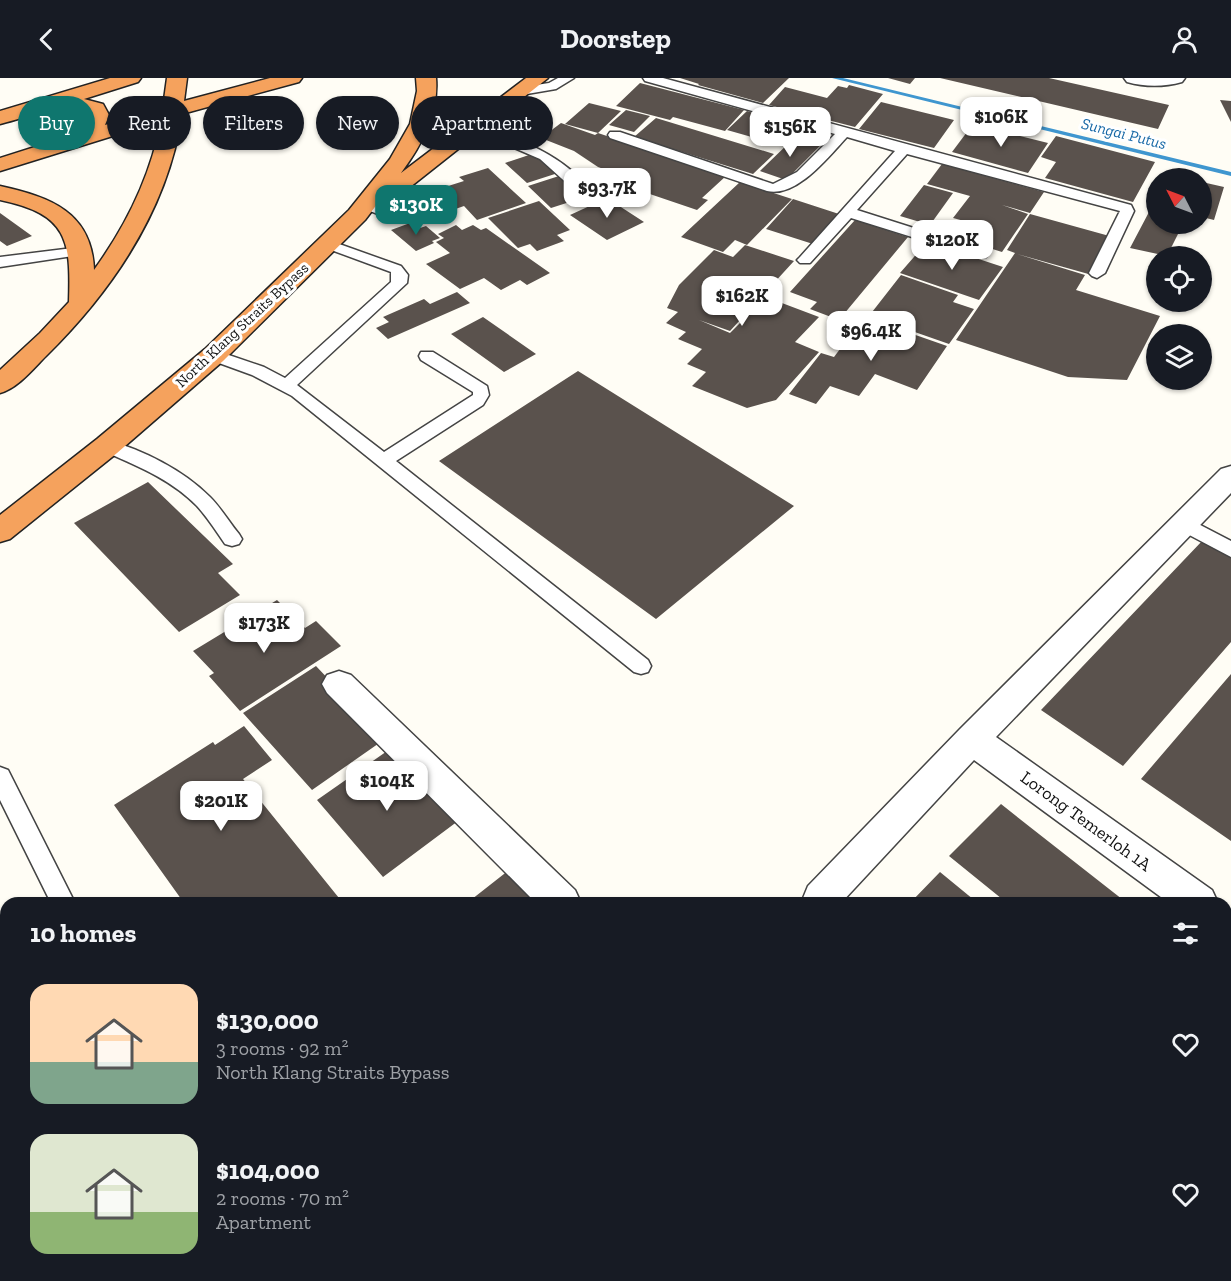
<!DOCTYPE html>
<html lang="en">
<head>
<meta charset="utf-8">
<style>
	:root { --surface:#171b24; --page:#242831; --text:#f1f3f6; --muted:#9ea1a6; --accent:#0f766e }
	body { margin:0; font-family:"Zilla Slab",serif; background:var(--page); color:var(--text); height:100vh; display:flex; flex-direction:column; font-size:22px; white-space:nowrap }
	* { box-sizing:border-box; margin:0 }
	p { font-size:20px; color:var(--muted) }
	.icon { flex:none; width:33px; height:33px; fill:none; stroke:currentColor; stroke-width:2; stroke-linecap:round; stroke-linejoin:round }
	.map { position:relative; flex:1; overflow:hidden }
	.drawer { position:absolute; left:0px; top:819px; width:1232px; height:384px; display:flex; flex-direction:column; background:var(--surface); border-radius:18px 18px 0 0; box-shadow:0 2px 4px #0004 }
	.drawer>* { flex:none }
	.banner { position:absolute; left:18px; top:18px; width:600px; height:54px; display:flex; gap:12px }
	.needle { width:39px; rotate:312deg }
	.tools { position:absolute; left:1146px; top:90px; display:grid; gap:12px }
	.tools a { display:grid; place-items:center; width:66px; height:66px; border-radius:50%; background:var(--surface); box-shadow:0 2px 4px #0004; font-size:30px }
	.price { position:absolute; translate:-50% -51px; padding:0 14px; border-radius:12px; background:#fff; color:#222; font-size:20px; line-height:39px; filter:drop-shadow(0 2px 3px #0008) }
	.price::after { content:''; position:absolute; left:50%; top:36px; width:18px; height:14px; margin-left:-9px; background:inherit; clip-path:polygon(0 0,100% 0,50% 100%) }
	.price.selected { background:var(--accent); color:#fff }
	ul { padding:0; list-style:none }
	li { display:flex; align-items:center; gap:18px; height:150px; padding:0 30px }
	li span { display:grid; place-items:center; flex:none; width:168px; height:120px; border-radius:18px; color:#555 }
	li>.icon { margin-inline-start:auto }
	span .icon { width:72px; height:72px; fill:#fffc; stroke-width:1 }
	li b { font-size:26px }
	h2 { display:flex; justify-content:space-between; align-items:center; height:72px; padding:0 30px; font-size:26px }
	.chip { padding:0 21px; border-radius:27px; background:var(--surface); box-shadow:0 2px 4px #0004; font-size:21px; line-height:54px }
	.chip.selected { background:var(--accent); color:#fff }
	header { display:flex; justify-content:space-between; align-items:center; height:78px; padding:0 30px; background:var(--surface); font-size:27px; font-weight:800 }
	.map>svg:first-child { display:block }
</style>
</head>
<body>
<header><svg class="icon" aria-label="back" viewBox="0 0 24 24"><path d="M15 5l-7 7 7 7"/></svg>Doorstep<svg class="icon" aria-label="person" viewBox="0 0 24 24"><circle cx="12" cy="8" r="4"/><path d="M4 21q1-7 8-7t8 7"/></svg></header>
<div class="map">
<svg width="1231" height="1203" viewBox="0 0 1231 1203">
	<rect width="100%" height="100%" fill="#fffdf5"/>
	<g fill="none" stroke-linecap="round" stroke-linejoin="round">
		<path fill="#3f96cf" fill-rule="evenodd" d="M832,0H843L1231,94V98Z"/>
	</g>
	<path fill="#5a524d" d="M680,0H789L763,25L698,7L699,6Z
		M888,0H915L910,6Z
		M940,0H1049L1169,27L1158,51Z
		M640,5L744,32L725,53L673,39L670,42L616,28Z
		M849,7L883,16L855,49L769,27L785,9L827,20L838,8L847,10Z
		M1220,22L1231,23V44Z
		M881,24L954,42L934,70L859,51Z
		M589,25L621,33L598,55L565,46Z
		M626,32L650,38L634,54L609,47Z
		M747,33L799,48L780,67L727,52Z
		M656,40L774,76L753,96L634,59Z
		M561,45L595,57L598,55L726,98L702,120L708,122L697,132L641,113L644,110L625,103L629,100L598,89L574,73L541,60Z
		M973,46L1048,65L1028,95L952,74Z
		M1056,58L1155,84L1133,124L1045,100L1056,84L1041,79Z
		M795,59L821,67L786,102L760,93Z
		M535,75L558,95L527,105L505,85Z
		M942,86L1044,114L1030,135L1002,127L1028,136L1002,174L967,163L979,147L953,140L970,118L927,106Z
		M488,90L526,125L477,142L464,128L444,135L430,120L449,114L445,109L464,103L459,99Z
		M559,98L582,120L551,130L528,108Z
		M740,104L792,121L747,167L735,162L723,174L681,159Z
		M1202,104L1224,109L1214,142L1202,139Z
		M924,107L953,115L930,147L900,138Z
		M607,120L644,144L607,162L570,137Z
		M793,121L839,136L813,166L766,151Z
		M539,123L570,152L557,157L564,163L537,173L530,166L518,170L488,140Z
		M1149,134L1156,136V146H1183L1167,178L1130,170Z
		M0,135L32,158L7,168L0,163Z
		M1030,136L1113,159L1092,197L1017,176L1085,197L1076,212L1160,238L1127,302L1068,299L956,262L1015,175L1007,172Z
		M855,142L908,159L839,242L810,231L817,224L790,214Z
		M410,145L417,151L426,148L440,160L432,163L434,165L416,173L391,152Z
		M456,147L462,152L473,147L481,152L486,150L550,195L527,207L520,202L501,212L484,200L460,211L426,186L450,175L436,164L444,160L438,156Z
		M927,164L1003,189L979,222L900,195Z
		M745,167L794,183L730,253L699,242L730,255L766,219L819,239L795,264L819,274L776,322L747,330L692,308L706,294L687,286L702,271L678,261L686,254L666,245L678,234L667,230L679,207L714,172L733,179Z
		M901,197L958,217L953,224L974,231L949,266L869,238Z
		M457,214L470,225L388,261L376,250L389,244L383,239L424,221L430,226Z
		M483,239L536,276L504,294L451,256Z
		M864,239L947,268L917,312L875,296L859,318L830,308L816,326L789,316L821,275L834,279Z
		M578,293L794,428L656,541L439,383Z
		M148,404L233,486L218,495L240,517L179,554L74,445Z
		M1203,462L1231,478V564L1123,688L1041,632Z
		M277,522L305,550L316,543L341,568L240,633L209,598L214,595L193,573Z
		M316,588L385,661L312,712L243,635Z
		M1231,596V763L1141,701Z
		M244,648L272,682L243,701L343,825H184L114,727L213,664L215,667Z
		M390,671L458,743L383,799L317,722Z
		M1001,726L1030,749L1127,825H1007L949,778Z
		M514,788L548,825H467Z
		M940,794L968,817L978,825H910Z
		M204,1197H236L227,1203H207Z
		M383,1197H606L610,1203H387Z
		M730,1197H870L875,1203H735Z"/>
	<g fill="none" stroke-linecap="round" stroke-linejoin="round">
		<g stroke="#444" stroke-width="3">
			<path id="lane" d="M558,0H574L556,11L521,17L515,13L517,10L549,5Z
				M643,0H663L1131,127L1134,133L1105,195L1097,200L1092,198L1089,195L1120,133L907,76L857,132L986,173L988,176L986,179H976L851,140L810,185H800L797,182L800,179L895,73L847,59C829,78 797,120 767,113L610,60L608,57L610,54H620L773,106L797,94L835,56L645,3Z
				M472,47C518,59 564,77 594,116L592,119H582L540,81L498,63L467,54L465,51Z
				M370,124L397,134H422L429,138C416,152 380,137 365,131L363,128L365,125Z
				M328,162L401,188L408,197L407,205L297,307L384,374L473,317V314L421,282L419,278L421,274H433L487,308L489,317L483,327L396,383L648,582L651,588L648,594L641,596L634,594L292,318L252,297L208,281L206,277L208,273L214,272L264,289L285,300L391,204V194L323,169L321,166Z
				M81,169L88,173L86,176L0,189V179Z
				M107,362C143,372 183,392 210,419C221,430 229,444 239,456L242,461L239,466L232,468L225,466C216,453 208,440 197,428C171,401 135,387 101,372L98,368L101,364Z
				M1183,438L1231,463V479L1176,450L1174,445L1176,440Z
				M0,689L8,692L75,825H51L0,722Z
				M606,1197H637L640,1203H609Z"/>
		</g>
		<g stroke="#444" stroke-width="3">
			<path id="street" d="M1124,0H1185L1182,4C1164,9 1145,9 1127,4Z
				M1231,388V415L996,659L1212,812L1218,825H1169L974,682L841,825H801L808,808L960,651L1221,391Z
				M339,593L351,597L575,812L581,825H536L327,615L322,606L327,597Z
				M1231,843V884L1226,886V845Z
				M871,1197H919L921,1203H873Z
				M1127,1197H1176L1178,1203H1129Z"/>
		</g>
		<g stroke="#222" stroke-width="3">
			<path id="primary" d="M1231,1171V1203H1199L1201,1197H1226V1173Z"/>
		</g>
		<g stroke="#222" stroke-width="3">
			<path id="highway" d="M110,0H141L138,4L84,21L103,26L109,37L105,47L163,29L167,0H187L184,23L270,0H302L299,4L182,36C168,131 112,213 46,278C33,291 18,310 0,315V292L40,255L69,224C71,162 68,136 0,122V108C50,119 92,134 94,192C126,148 151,97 161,43L0,93V80L60,61L63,56L86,43L89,37L88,34C59,26 27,39 0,46V33Z
				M416,0H436C439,35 422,67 401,95L526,0H548L395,121H381L365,142L223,283L117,375L10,461L0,464V437L97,361L205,271L349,132L390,81L410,46L417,13Z"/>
		</g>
		<use href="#lane" fill="#fff" fill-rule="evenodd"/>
		<use href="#street" fill="#fff" fill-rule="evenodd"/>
		<use href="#primary" fill="#f9d66b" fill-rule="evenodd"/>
		<use href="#highway" fill="#f5a25d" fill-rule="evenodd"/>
	</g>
	<g text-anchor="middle" stroke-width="6" stroke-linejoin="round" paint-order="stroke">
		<g font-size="15" fill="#111" stroke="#fff">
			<text transform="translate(242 247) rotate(-43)" y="5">North Klang Straits Bypass</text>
		</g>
		<g font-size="16" font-style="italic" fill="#1768a6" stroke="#fff">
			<text transform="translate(1124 55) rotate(14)" y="6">Sungai Putus</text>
		</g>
		<g font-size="18" fill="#111" stroke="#fff">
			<text transform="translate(1086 743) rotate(36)" y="6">Lorong Temerloh 1A</text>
		</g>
	</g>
</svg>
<div class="tools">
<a><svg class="needle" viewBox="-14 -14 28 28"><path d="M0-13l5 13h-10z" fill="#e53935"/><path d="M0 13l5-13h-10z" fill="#9ea1a6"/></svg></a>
<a><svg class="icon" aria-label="locate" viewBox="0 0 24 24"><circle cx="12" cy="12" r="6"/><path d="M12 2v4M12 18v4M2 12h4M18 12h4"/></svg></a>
<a><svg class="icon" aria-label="layers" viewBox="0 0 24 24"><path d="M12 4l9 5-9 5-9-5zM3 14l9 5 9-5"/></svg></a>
</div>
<b class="price" style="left:1001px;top:70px">$106K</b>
<b class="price" style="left:790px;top:80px">$156K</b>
<b class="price" style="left:607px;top:141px">$93.7K</b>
<b class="price selected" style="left:416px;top:158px">$130K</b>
<b class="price" style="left:952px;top:193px">$120K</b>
<b class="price" style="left:742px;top:249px">$162K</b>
<b class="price" style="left:871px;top:284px">$96.4K</b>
<b class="price" style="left:264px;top:576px">$173K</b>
<b class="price" style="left:387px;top:734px">$104K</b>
<b class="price" style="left:221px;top:754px">$201K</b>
<div class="banner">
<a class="chip selected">Buy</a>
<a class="chip">Rent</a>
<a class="chip">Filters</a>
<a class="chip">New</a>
<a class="chip">Apartment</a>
</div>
<section class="drawer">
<h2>10 homes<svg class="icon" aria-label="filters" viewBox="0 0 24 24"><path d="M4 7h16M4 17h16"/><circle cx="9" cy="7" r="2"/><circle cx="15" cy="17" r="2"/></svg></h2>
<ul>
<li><span style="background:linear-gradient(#ffd9b3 65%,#7fa58c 0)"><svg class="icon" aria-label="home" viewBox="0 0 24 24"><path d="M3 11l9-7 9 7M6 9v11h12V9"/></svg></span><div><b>$130,000</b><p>3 rooms · 92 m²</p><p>North Klang Straits Bypass</p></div><svg class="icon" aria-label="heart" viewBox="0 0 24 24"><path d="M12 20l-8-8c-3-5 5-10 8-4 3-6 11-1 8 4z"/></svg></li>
<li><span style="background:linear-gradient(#dfe7d0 65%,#8fb573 0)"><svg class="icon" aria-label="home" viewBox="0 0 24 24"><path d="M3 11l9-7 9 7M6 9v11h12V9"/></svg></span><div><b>$104,000</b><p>2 rooms · 70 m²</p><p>Apartment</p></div><svg class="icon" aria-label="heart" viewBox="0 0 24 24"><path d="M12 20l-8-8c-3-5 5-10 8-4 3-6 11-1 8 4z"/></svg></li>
</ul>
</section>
</div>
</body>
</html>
